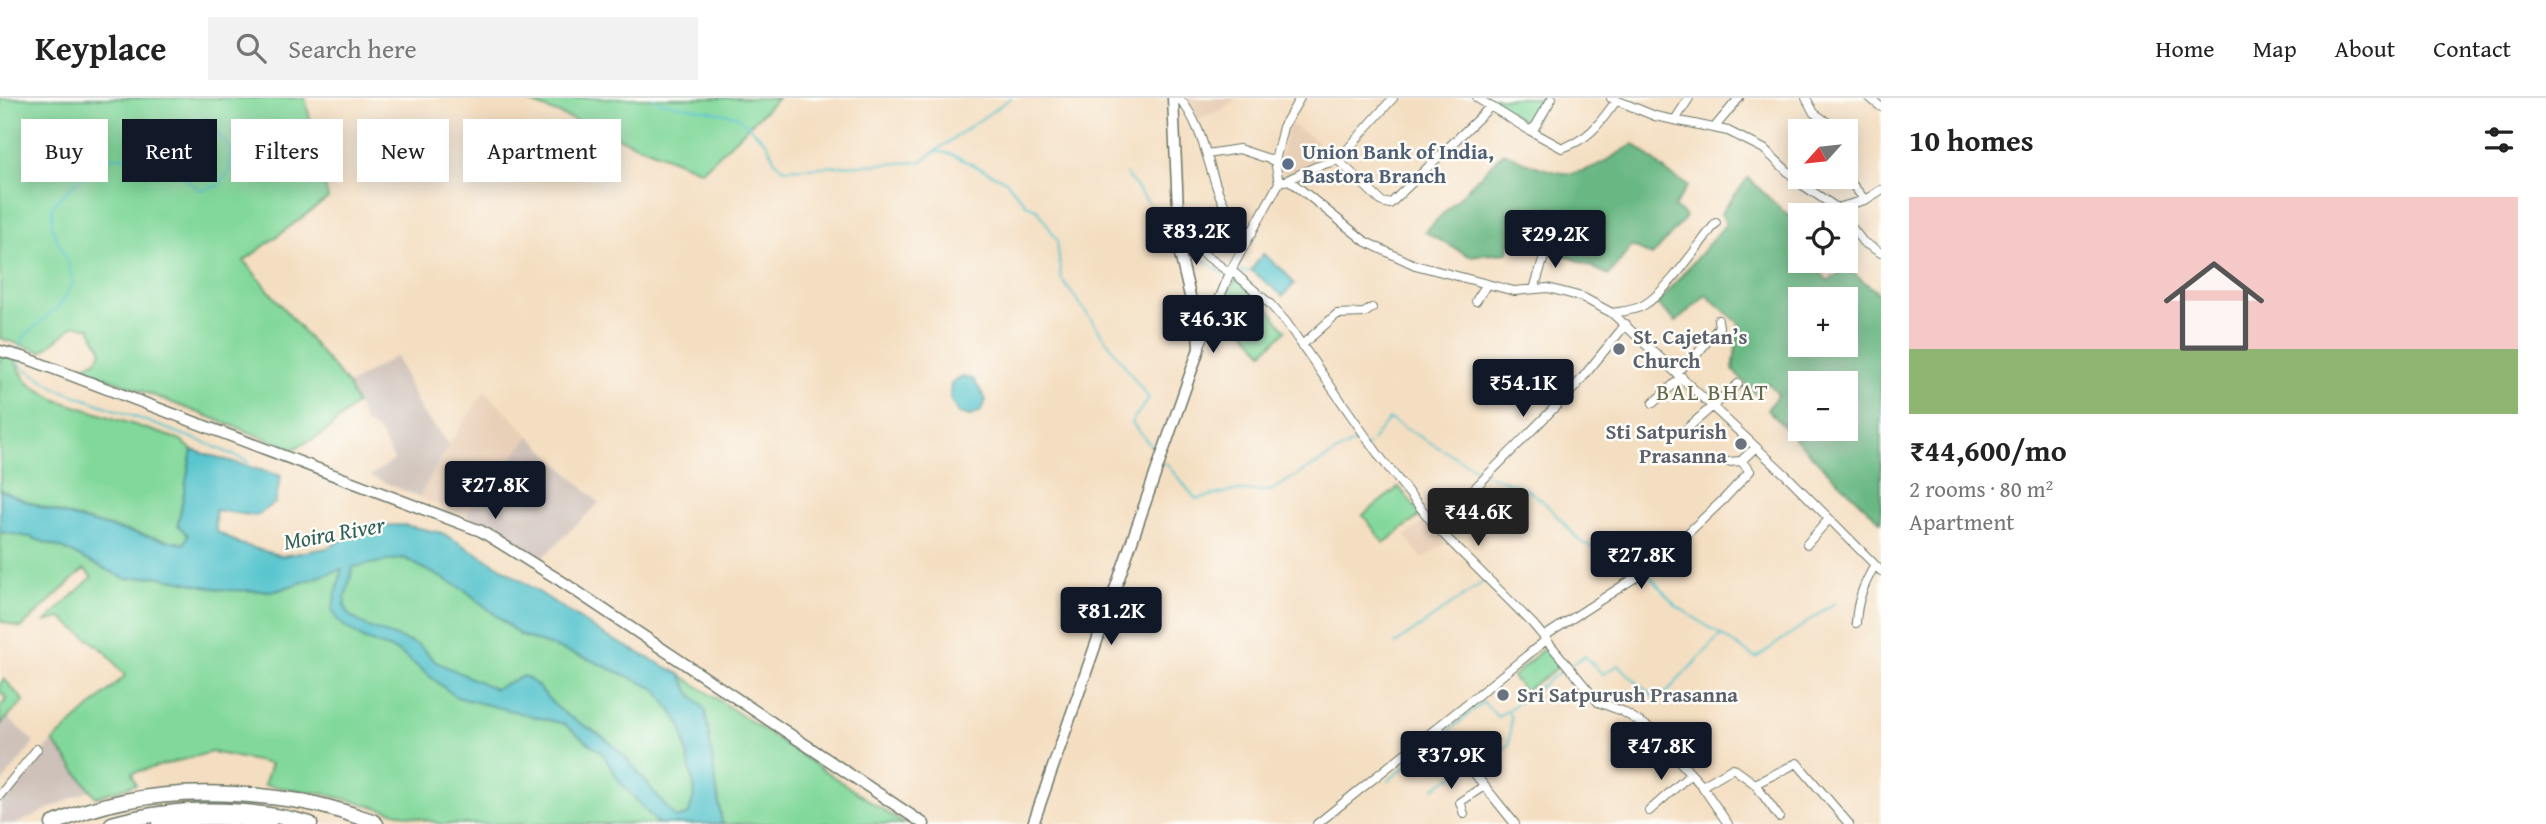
<!DOCTYPE html>
<html lang="en">
<head>
<meta charset="utf-8">
<style>
	:root { --surface:#fff; --page:#f2f2f2; --text:#222; --muted:#767676; --line:#e0e0e0; --accent:#111827 }
	body { margin:0; font-family:"Gentium Book Plus",serif; background:var(--page); color:var(--text); height:100vh; display:flex; flex-direction:column; font-size:26px; white-space:nowrap }
	* { box-sizing:border-box; margin:0 }
	p { font-size:23px; color:var(--muted) }
	.icon { flex:none; width:38px; height:38px; fill:none; stroke:currentColor; stroke-width:2; stroke-linecap:round; stroke-linejoin:round }
	.map { position:relative; flex:1; overflow:hidden }
	.details { display:flex; flex-direction:column; background:var(--surface); width:665px }
	.details>* { flex:none }
	.banner { position:absolute; left:21px; top:21px; width:665px; height:63px; display:flex; gap:14px }
	.needle { width:46px; rotate:243deg }
	.controls { position:absolute; left:1788px; top:21px; display:grid; gap:14px }
	.controls a { display:grid; place-items:center; width:70px; height:70px; border-radius:0px; background:var(--surface); box-shadow:0 4px 18px #0003; font-size:35px }
	.price { position:absolute; translate:-50% -60px; padding:0 16px; border-radius:7px; background:var(--accent); color:#fff; font-size:23px; line-height:46px; filter:drop-shadow(0 2px 4px #0008) }
	.price::after { content:''; position:absolute; left:50%; top:42px; width:21px; height:16px; margin-left:-10px; background:inherit; clip-path:polygon(0 0,100% 0,50% 100%) }
	.price.active { background:#222; color:#fff }
	ul { padding:0; list-style:none }
	li { display:grid; align-content:center; gap:14px; height:371px; padding:0 28px }
	li span { display:grid; place-items:center; height:217px; border-radius:0px; color:#555 }
	li>.icon { margin-inline-start:auto }
	span .icon { width:126px; height:126px; fill:#fffc; stroke-width:1 }
	li b { font-size:30px }
	h2 { display:flex; justify-content:space-between; align-items:center; height:84px; padding:0 28px; font-size:30px }
	.pill { padding:0 24px; border-radius:0px; background:var(--surface); box-shadow:0 4px 18px #0003; font-size:24px; line-height:63px }
	.pill.active { background:var(--accent); color:#fff }
	header { display:flex; align-items:center; gap:42px; box-sizing:border-box; height:98px; padding:0 35px; background:var(--surface); border-bottom:2px solid var(--line) }
	header strong { font-size:33px }
	nav { display:flex; gap:38px; margin-inline-start:auto; font-size:24px }
	.search { width:490px; height:63px; background:var(--page); display:flex; align-items:center; gap:18px; box-sizing:border-box; padding:0 24px; border-radius:0px; color:var(--muted); font-size:26px }
	main { display:flex; flex:1; min-height:0 }
	.map>svg:first-child { display:block }
</style>
</head>
<body>
<header>
<strong>Keyplace</strong>
<div class="search"><svg class="icon" aria-label="search" viewBox="0 0 24 24"><circle cx="10" cy="10" r="6"/><path d="M15 15l6 6"/></svg>Search here</div>
<nav><a>Home</a><a>Map</a><a>About</a><a>Contact</a></nav>
</header>
<main>
<div class="map">
<svg width="1881" height="726" viewBox="0 0 1881 726">
	<rect width="100%" height="100%" fill="#fdfcf7"/>
	<filter id="ink" filterUnits="userSpaceOnUse"><feTurbulence type="fractalNoise" baseFrequency=".0143" numOctaves="2"/><feDisplacementMap in="SourceGraphic" scale="14" xChannelSelector="R" yChannelSelector="G"/><feConvolveMatrix kernelMatrix="1 2 1 2 8 2 1 2 1" color-interpolation-filters="sRGB"/></filter>
	<filter id="wash" filterUnits="userSpaceOnUse"><feTurbulence type="fractalNoise" baseFrequency=".00686" numOctaves="4" result="noise"/><feDisplacementMap in="SourceGraphic" scale="28" xChannelSelector="R" yChannelSelector="G"/><feGaussianBlur stdDeviation="1.57" result="paint"/><feColorMatrix in="noise" values="0 0 0 0 0 0 0 0 0 0 0 0 0 0 0 0 0 1.4 0 .05"/><feComposite in="paint" operator="in"/></filter>
	<g filter="url(#wash)">
		<rect width="100%" height="100%" fill="#f4dec1"/>
		<path fill="#e8cfb7" d="M1186,0H1235L1224,11L1198,21Z
			M1289,25L1317,43V48L1322,58L1287,78L1278,69Z
			M485,293L530,338L465,417L419,399L449,346Z
			M1423,424L1446,445L1423,461L1405,438Z"/>
		<path fill="#cec1b9" d="M396,258L421,313L449,346L419,399L370,378L394,362L379,334L365,325L348,287Z
			M530,338L599,405L541,461L465,417Z
			M7,619L34,644L0,688V627Z
			M53,643L90,692L16,726H0V703Z"/>
		<path fill="#82d89b" stroke="#508a68" stroke-width="2" d="M0,0H305L328,100L244,163L348,287L356,306L323,336L293,351L82,270L96,262L102,253L90,230L75,227L42,254L0,240Z
			M519,0H778L702,73Z
			M1489,0H1546L1531,28Z
			M1236,181L1268,210L1286,233L1263,254L1221,206Z
			M0,257L13,260L28,285L57,302L181,342L192,352L178,427L188,437L185,446C122,432 59,419 0,392Z
			M1399,389L1421,417L1384,445L1363,417Z
			M0,434L30,439L64,451L126,481L156,478L224,492L276,493L343,470L404,460L465,492L520,537L591,562L656,591L681,627L695,693L689,716L690,726H441L325,696L264,687L271,666L212,654L132,675L136,686L96,699L53,643L125,578L106,554L61,520L45,524L92,479L84,471L21,530L0,523Z
			M1542,552L1549,553L1561,567L1525,593L1512,579Z
			M681,577L904,726H722L705,612L690,595Z
			M4,581L24,603L0,627V609L7,601L0,593V586Z"/>
		<path fill="#69b883" stroke="#447a5c" stroke-width="2" fill-rule="evenodd" d="M1634,46L1668,75L1688,87L1674,109L1686,119L1652,158L1632,148L1609,177L1568,158L1551,155L1556,123L1514,115L1508,155L1469,158L1425,134L1504,54C1518,63 1557,77 1573,75C1595,72 1616,56 1634,46Z
			M1748,80L1801,130V163H1827L1820,174L1828,183L1846,170L1881,197V424L1819,365L1767,311L1778,297L1769,285L1755,296L1733,272L1739,225L1706,197L1676,224L1657,206L1726,126L1721,115ZM1801,201H1846V247H1801ZM1801,285H1846V331H1801Z"/>
		<path fill="#57c4cd" stroke="#3b8080" stroke-width="2" fill-rule="evenodd" d="M1263,156L1284,173L1294,186L1283,198L1251,172Z
			M962,279L973,281L986,302L980,314L970,318L958,315L950,300L951,286Z
			M192,352L281,378L275,405L256,418L215,412L216,433L240,446L282,458L327,450L370,428L404,427L442,435L502,470L604,537L681,577L690,595L705,612L722,726H661L656,724L620,684L603,656L564,626L456,599L399,554L363,541L339,524L332,512L342,471L276,493L224,492L156,478L126,481L64,451L30,439L0,434V392C58,419 122,433 184,446L188,437L178,427ZM404,460L465,492L520,537L591,562L656,591L681,627L695,693L689,716L676,720C656,698 638,671 616,650C599,632 576,626 558,610C544,599 540,585 523,578L495,591L436,564L419,547L368,529L349,517L344,506L353,469Z"/>
		<g fill="none" stroke-linecap="round" stroke-linejoin="round">
			<path stroke="#57c4cd" stroke-width="2" d="M654,0L660,4L737,18L767,45L775,63L784,71L920,64L1011,0
				M936,53L951,56L1006,83L1027,107L1038,112L1057,142L1061,180L1149,301L1131,324L1157,355
				M1126,76L1174,138
				M1183,147L1224,176
				M1236,173L1249,174
				M17,254L24,239L62,205L73,184L68,165L52,130V108L74,86L108,59H149L168,67L200,92L218,88L230,73V51L206,19
				M18,262L21,268L58,291L206,345L247,363L248,368
				M1372,343L1389,321L1485,376
				M1165,364L1196,401L1233,393H1270L1351,346L1359,344L1367,349L1368,347
				M1490,378L1525,390L1545,405L1581,444L1644,471
				M1647,475L1675,507L1756,560L1836,504
				M1395,546L1482,485
				M1572,566L1584,558L1603,576L1618,567L1658,603L1720,538
				M1445,636L1483,604L1498,619L1564,571
				M1475,672L1509,647L1511,620L1507,612
				M1388,683L1441,639
				M1434,690L1466,670"/>
		</g>
	</g>
	<g filter="url(#ink)">
		<g fill="none" stroke-linecap="round" stroke-linejoin="round">
			<g stroke="#6a7565" stroke-width="10">
				<path id="street" d="M1179,0C1203,27 1207,66 1220,98C1226,114 1239,126 1252,136
					M1477,0L1529,32L1535,29L1552,0
					M1611,0L1655,18L1728,33L1764,51L1801,86L1837,110L1865,102L1881,92
					M1806,0L1814,15L1840,33
					M1870,0L1881,9
					M1675,22L1689,0
					M1714,30L1739,0
					M1529,32L1562,50C1590,41 1599,26 1616,3
					M1846,38V40
					M1207,56L1239,51L1275,63
					M1338,62L1382,104L1390,106L1490,9
					M1846,79L1865,102
					M1289,82L1366,144L1415,167L1514,193L1548,190L1582,199L1612,215L1789,380L1881,473
					M1285,83L1315,69L1338,62L1393,0
					M1846,122L1863,144L1881,155
					M1180,139L1230,175
					M1231,172L1270,206L1286,224L1380,359L1436,429L1533,526L1598,604L1622,613L1648,629L1702,688L1728,726
					M1534,191L1548,146
					M1476,203L1487,186
					M1612,215C1623,213 1634,213 1644,207C1668,193 1698,147 1716,125
					M1302,247L1337,216L1364,215L1372,210
					M1200,248L1231,172L1279,85L1275,63L1283,29L1300,0
					M1677,274L1697,256L1719,229L1718,222
					M1653,305L1682,279
					M1683,334L1738,286
					M1728,364L1741,363
					M1436,429L1575,289L1626,226
					M1807,446L1829,421
					M1856,525C1857,502 1864,486 1875,467
					M1438,630L1515,726
					M1755,686L1779,719
					M1702,688L1733,670L1755,686L1797,665L1849,726
					M0,697L37,651
					M1649,713L1691,676
					M1464,716L1460,704L1484,688
					M1317,726L1545,543L1548,536L1653,468L1724,401L1750,373L1741,363L1756,349"/>
			</g>
			<g stroke="#6a7565" stroke-width="13">
				<path id="secondary" d="M0,253L23,259L481,433L561,483L924,726
					M158,726C200,719 229,721 271,726
					M1033,726L1199,251L1198,232L1180,156L1173,0"/>
			</g>
			<g stroke="#6a7565" stroke-width="17">
				<path id="highway" d="M53,726C131,690 222,690 305,704C328,708 350,716 372,723L376,726
					M112,726C174,708 248,708 310,726"/>
			</g>
			<use href="#street" stroke="#fff" stroke-width="8"/>
			<use href="#secondary" stroke="#fff" stroke-width="10"/>
			<use href="#highway" stroke="#fff" stroke-width="14"/>
		</g>
	</g>
	<circle fill="#5c6f8a" stroke="#fdfcf7" stroke-width="2.5" cx="1288" cy="66" r="7"/>
	<g fill="#6b7280" stroke="#fdfcf7" stroke-width="2.5">
		<circle cx="1619" cy="251" r="7"/>
		<circle cx="1741" cy="346" r="7"/>
		<circle cx="1503" cy="597" r="7"/>
	</g>
	<g text-anchor="middle" stroke-width="5" stroke-linejoin="round" paint-order="stroke">
		<g font-size="21" font-weight="bold" fill="#4e5e75" stroke="#fdfcf7" text-anchor="start">
			<text x="1302" y="61">Union Bank of India,<tspan x="1302" dy="24">Bastora Branch</tspan></text>
		</g>
		<g font-size="21" font-weight="bold" fill="#5b616d" stroke="#fdfcf7" text-anchor="start">
			<text x="1633" y="246">St. Cajetan’s<tspan x="1633" dy="24">Church</tspan></text>
			<text x="1727" y="341" text-anchor="end">Sti Satpurish<tspan x="1727" dy="24">Prasanna</tspan></text>
			<text x="1517" y="604">Sri Satpurush Prasanna</text>
		</g>
		<g font-size="23" letter-spacing="2" fill="#64674c" stroke="#fdfcf7">
			<text x="1713" y="302">BAL BHAT</text>
		</g>
		<g font-size="23" font-style="italic" fill="#2d5f5a" stroke="#fdfcf7">
			<text transform="translate(334 435) rotate(-10)" y="8">Moira River</text>
		</g>
	</g>
</svg>
<div class="controls">
<a><svg class="needle" viewBox="-14 -14 28 28"><path d="M0-13l5 13h-10z" fill="#e53935"/><path d="M0 13l5-13h-10z" fill="#767676"/></svg></a>
<a><svg class="icon" aria-label="locate" viewBox="0 0 24 24"><circle cx="12" cy="12" r="6"/><path d="M12 2v4M12 18v4M2 12h4M18 12h4"/></svg></a>
<a>+</a>
<a>−</a>
</div>
<b class="price" style="left:1196px;top:169px">₹83.2K</b>
<b class="price" style="left:1555px;top:172px">₹29.2K</b>
<b class="price" style="left:1213px;top:257px">₹46.3K</b>
<b class="price" style="left:1523px;top:321px">₹54.1K</b>
<b class="price" style="left:495px;top:423px">₹27.8K</b>
<b class="price active" style="left:1478px;top:450px">₹44.6K</b>
<b class="price" style="left:1641px;top:493px">₹27.8K</b>
<b class="price" style="left:1111px;top:549px">₹81.2K</b>
<b class="price" style="left:1661px;top:684px">₹47.8K</b>
<b class="price" style="left:1451px;top:693px">₹37.9K</b>
<div class="banner">
<a class="pill">Buy</a>
<a class="pill active">Rent</a>
<a class="pill">Filters</a>
<a class="pill">New</a>
<a class="pill">Apartment</a>
</div>
</div>
<section class="details">
<h2>10 homes<svg class="icon" aria-label="filters" viewBox="0 0 24 24"><path d="M4 7h16M4 17h16"/><circle cx="9" cy="7" r="2"/><circle cx="15" cy="17" r="2"/></svg></h2>
<ul>
<li><span style="background:linear-gradient(#f6c9c9 70%,#8fb573 0)"><svg class="icon" aria-label="home" viewBox="0 0 24 24"><path d="M3 11l9-7 9 7M6 9v11h12V9"/></svg></span><div><b>₹44,600/mo</b><p>2 rooms · 80 m²</p><p>Apartment</p></div></li>
</ul>
</section>
</main>
</body>
</html>
